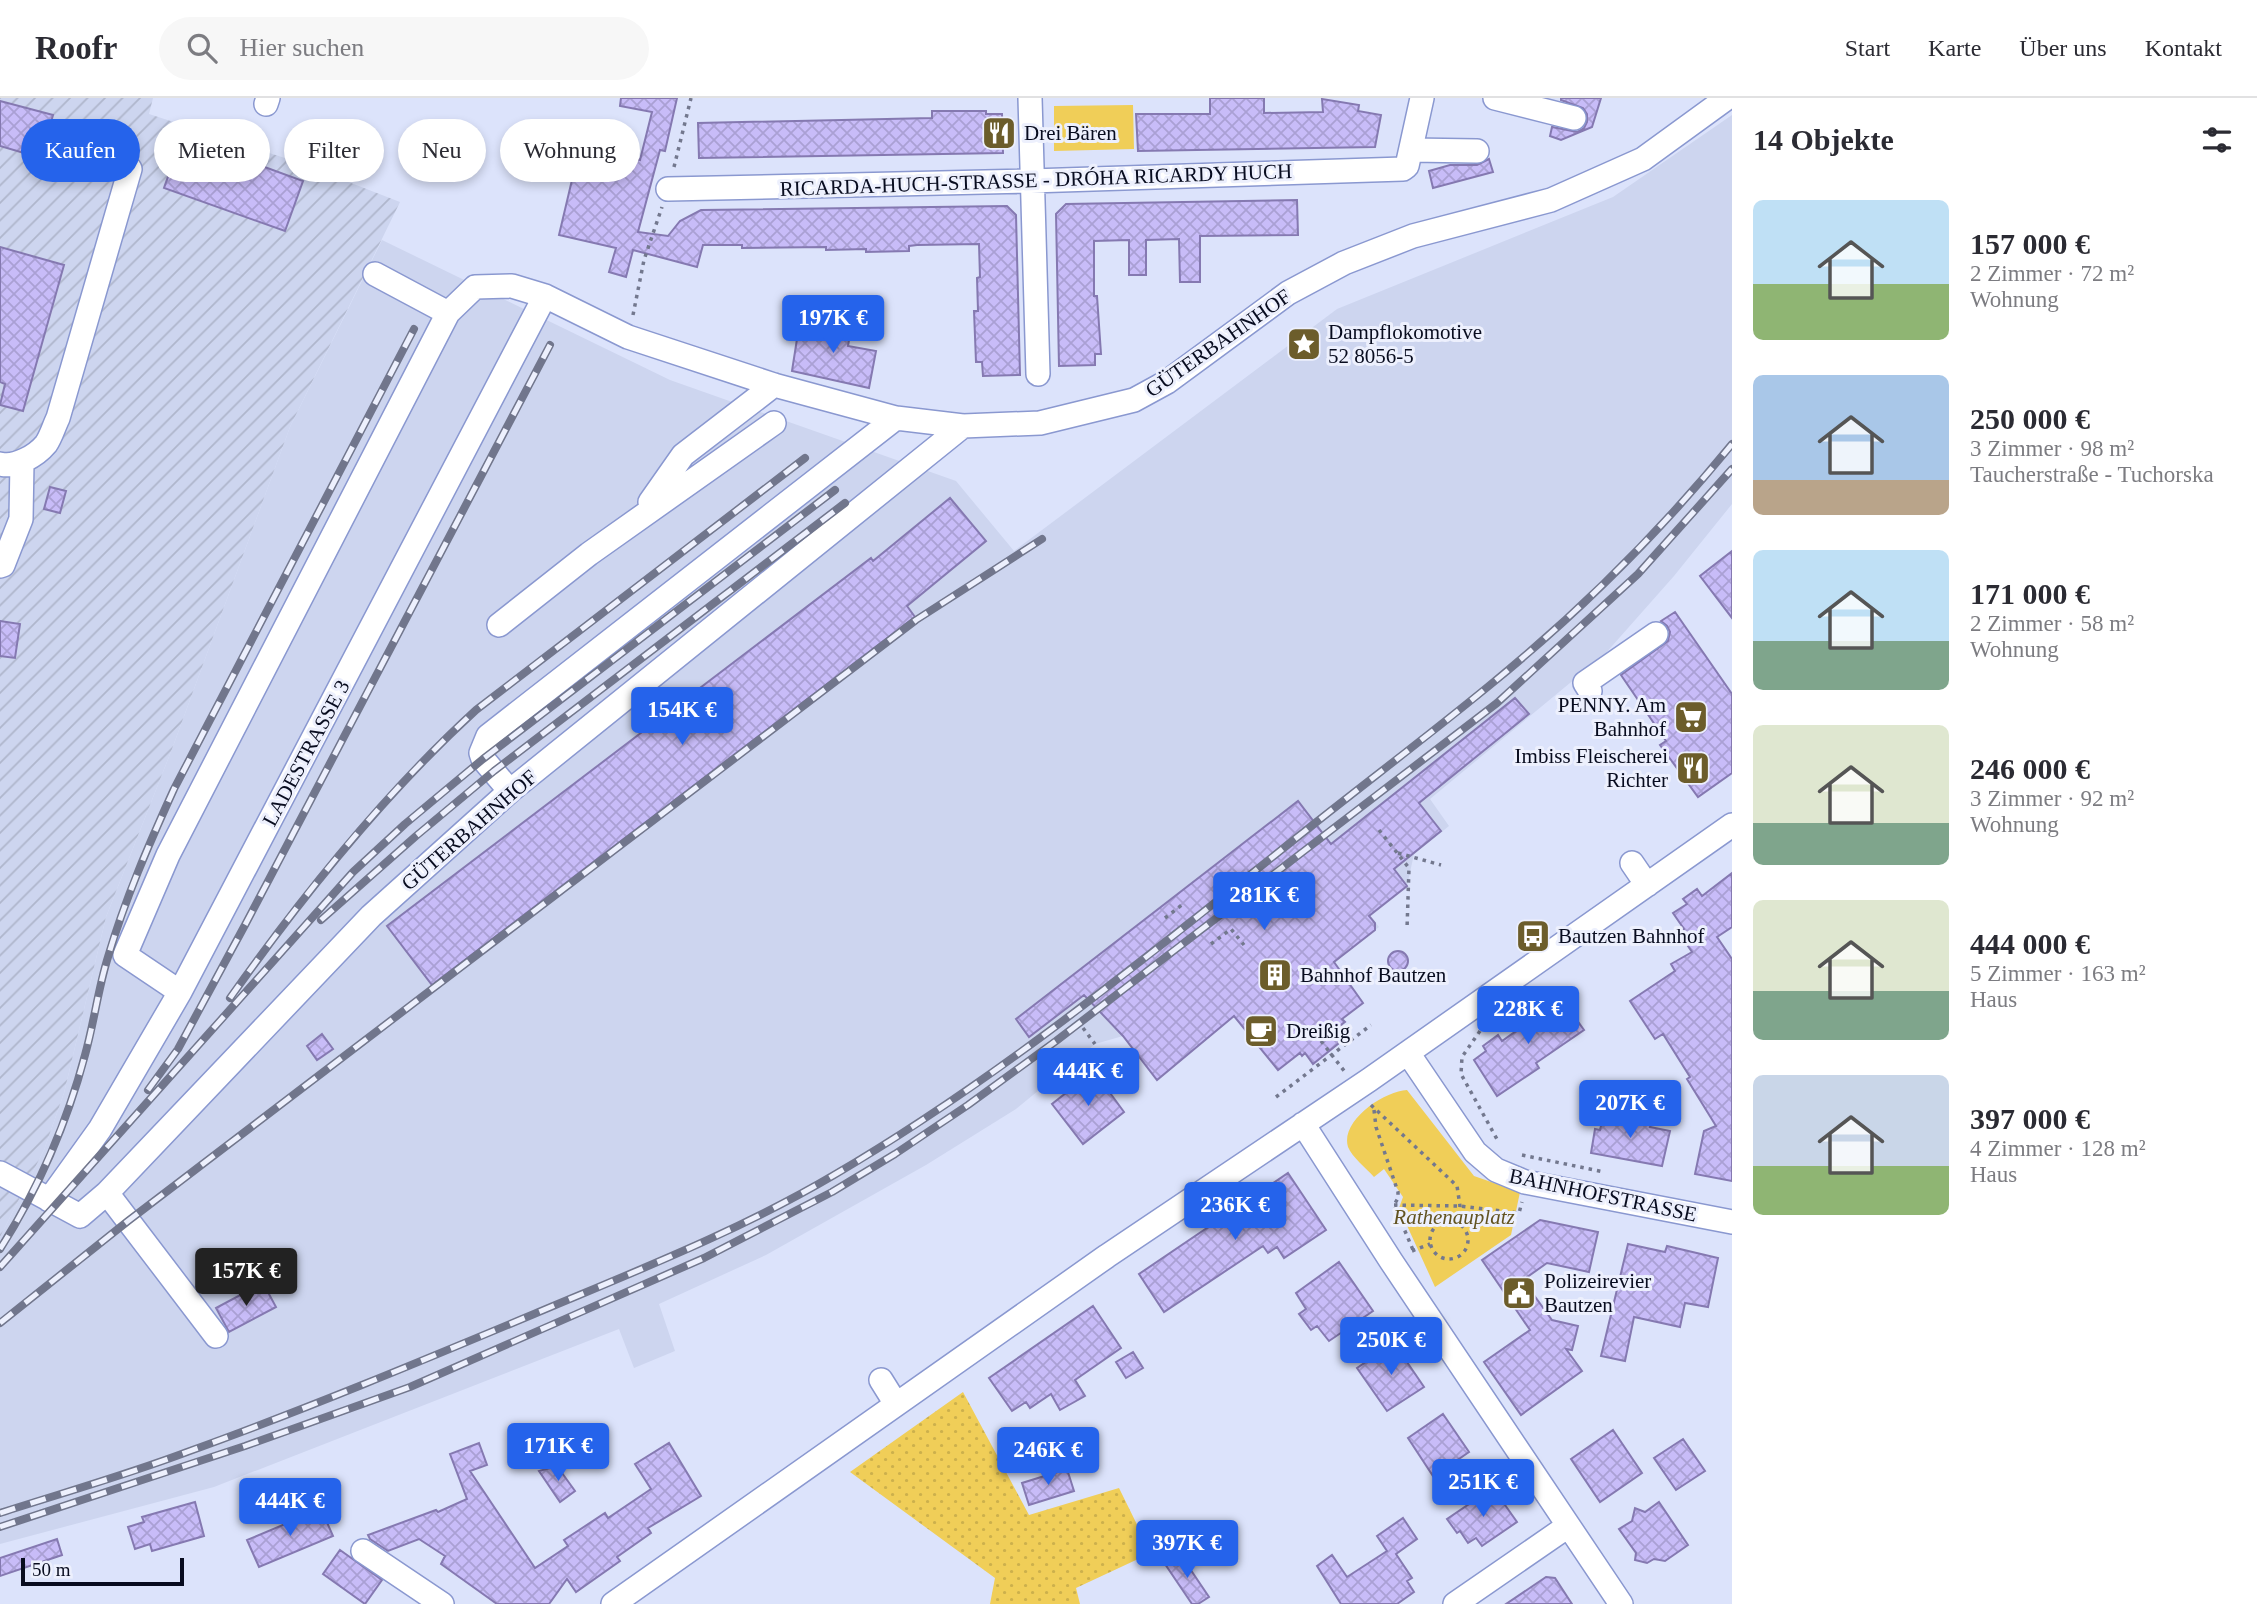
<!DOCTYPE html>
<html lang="de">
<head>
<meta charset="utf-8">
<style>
	:root { --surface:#fff; --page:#f7f7f7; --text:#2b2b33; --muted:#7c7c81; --line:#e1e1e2; --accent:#2563eb }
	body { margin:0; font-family:"Times New Roman",serif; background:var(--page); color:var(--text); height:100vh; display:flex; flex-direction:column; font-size:26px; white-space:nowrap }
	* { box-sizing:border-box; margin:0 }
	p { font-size:23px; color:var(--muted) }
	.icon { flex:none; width:38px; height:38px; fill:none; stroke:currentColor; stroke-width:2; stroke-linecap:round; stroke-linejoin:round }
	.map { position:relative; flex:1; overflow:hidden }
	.panel { display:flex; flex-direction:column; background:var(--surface); width:525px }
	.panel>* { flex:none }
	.guide { position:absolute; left:21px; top:21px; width:665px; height:63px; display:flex; gap:14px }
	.scale { position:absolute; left:21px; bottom:18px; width:163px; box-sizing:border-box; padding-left:7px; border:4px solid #080c1f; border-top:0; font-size:19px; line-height:24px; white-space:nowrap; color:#080c1f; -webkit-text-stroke:5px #edf0fd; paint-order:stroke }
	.price { position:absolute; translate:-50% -60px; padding:0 16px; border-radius:7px; background:var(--accent); color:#fff; font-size:23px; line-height:46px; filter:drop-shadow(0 2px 4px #0008) }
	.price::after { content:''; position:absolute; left:50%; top:42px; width:21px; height:16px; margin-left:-10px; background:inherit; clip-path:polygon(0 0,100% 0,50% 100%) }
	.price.active { background:#222; color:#fff }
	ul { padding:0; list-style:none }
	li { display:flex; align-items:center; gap:21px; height:175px; padding:0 21px }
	li span { display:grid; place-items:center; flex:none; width:196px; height:140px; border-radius:10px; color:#555 }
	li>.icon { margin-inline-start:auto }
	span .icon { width:84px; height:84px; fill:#fffc; stroke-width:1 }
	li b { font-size:30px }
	h2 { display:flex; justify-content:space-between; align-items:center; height:84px; padding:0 21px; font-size:30px }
	.tag { padding:0 24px; border-radius:32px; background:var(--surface); box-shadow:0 4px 10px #0003; font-size:24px; line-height:63px }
	.tag.active { background:var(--accent); color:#fff }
	header { display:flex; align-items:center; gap:42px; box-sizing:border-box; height:98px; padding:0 35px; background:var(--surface); border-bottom:2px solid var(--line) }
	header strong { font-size:33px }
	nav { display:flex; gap:38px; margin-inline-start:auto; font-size:24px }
	.search { width:490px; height:63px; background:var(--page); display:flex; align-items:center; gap:18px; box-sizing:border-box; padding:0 24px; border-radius:38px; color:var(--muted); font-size:26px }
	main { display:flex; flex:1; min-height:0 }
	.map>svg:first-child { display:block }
</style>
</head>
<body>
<header>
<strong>Roofr</strong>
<div class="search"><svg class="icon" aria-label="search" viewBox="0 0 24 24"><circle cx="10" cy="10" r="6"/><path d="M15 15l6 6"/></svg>Hier suchen</div>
<nav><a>Start</a><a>Karte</a><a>Über uns</a><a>Kontakt</a></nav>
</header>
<main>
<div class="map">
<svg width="1732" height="1506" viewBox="0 0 1732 1506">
	<defs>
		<pattern id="industrial-furrows" width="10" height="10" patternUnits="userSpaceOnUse" patternTransform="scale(1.75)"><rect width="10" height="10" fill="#cdd5ef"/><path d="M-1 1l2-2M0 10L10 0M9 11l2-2" fill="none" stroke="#afb6cc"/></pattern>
		<pattern id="grass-dots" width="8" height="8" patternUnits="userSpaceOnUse" patternTransform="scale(1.75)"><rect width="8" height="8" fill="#f0ce58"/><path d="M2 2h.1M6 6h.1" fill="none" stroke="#ccb04c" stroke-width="1.8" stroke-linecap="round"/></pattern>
		<pattern id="building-cross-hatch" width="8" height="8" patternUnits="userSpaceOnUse" patternTransform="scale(1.75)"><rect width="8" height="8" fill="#c8bcf8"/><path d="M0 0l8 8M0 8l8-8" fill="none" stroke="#aaa0d4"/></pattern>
	</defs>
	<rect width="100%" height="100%" fill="#dce3fb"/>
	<path fill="#cdd5ef" d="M1732,17V406L1674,478L1605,556L1430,701L1449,728L1414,756L1407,788L1370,817L1379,829L1358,845L1329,858L1363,905L1343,921L1345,924L1302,958L1299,956L1278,972L1234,918L1157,982L1123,938L1095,946L1016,1011L926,1067L766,1157L659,1206L675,1253L634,1270L619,1231L214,1389L0,1446V1139L44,1052L64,995L106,819L172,651L290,329L382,142L670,282L956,383L1014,453L1337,211L1613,99Z"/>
	<path fill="url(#industrial-furrows)" d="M0,0H153L149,16L297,64L400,104L290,329L172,651L106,819L64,995L44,1052L0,1139Z"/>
	<path fill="url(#grass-dots)" d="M963,1294L1029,1417L1119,1390L1151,1455L1076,1490L1080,1506H990L995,1480L850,1374Z"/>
	<path fill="#f0ce58" d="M1133,7L1134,51L1054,53V8Z
		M1407,992L1474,1078L1520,1094L1511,1137L1435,1189L1399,1110L1403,1099L1384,1071L1374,1079C1366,1070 1352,1059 1348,1049C1340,1023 1384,993 1407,992Z"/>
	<path fill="url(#building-cross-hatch)" stroke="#8579b1" stroke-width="2" d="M621,0H677L665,53L660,52L638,134L668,138L680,123L701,112L1007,108L1016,117L1020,277L983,278L982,264H976L974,213H978L977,180L980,179L979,146L917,147L909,148V153L866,154V151L826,152V149L742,150V147H703L697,169L633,152L626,179L609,174L616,150L559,137L580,48L640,62L652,14L620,8Z
		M1210,0H1264V15L1323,14L1322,1L1359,7L1358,13L1381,17L1375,49L1138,53L1136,16H1210Z
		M1561,0H1601L1592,29L1561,42L1550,38L1552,29L1577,34L1584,30L1587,24V16L1583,10L1561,2Z
		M0,3L53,17L41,60L0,48Z
		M932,13H986V16H1002L1003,55L699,60L698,25L932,20Z
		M182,39L303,83L285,133L164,90Z
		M1489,61L1493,74L1433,90L1429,73L1450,67H1477Z
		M1297,102L1298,137L1200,138V184H1180L1179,141L1146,142V177H1129V142L1094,143V198H1097L1101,256H1095V267L1059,268L1056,116L1066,106Z
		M0,149L64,167L23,313L0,307L5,286L0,284Z
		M811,217L851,231L848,248L876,253L869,290L792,273L797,241L804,242Z
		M50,389L66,393L60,415L44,411Z
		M950,400L986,443L907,508L915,519L432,887L387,828L871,460L873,463Z
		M1732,453V520L1700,478Z
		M1675,514L1732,596V675L1698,699L1660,647L1666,643L1621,577L1668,543L1670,534L1667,528L1661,523Z
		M0,523L20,526L15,560L0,558Z
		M1515,600L1529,616L1419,705L1441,733L1394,771L1407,788L1369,818L1375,825V832L1334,864L1363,905L1342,921L1345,924L1341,927L1349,937L1313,966L1305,955L1302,958L1300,955L1278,972L1234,918L1157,982L1123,938L1084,897L1029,939L1016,921L1298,703L1331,746Z
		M1732,775V829L1717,839L1732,861V1083L1695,1076L1704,1033L1716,1028L1687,981L1690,979L1663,936L1655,941L1630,903L1675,873L1671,866L1692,854L1679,835L1684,831L1673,815L1687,806L1683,801L1697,791L1702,798Z
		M1388 863a10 10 0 1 1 20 0a10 10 0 1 1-20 0Z
		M1559,897L1584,932L1536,965L1539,970L1497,998L1474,962L1486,953L1483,948L1498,937L1502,943L1540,916L1537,912Z
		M322,936L333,951L317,962L307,948Z
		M1094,973L1124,1014L1083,1046L1052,1006Z
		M1604,1015L1651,1026L1650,1029L1670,1033L1662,1068L1591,1055L1595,1031L1600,1032Z
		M1288,1075L1326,1132L1284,1160L1277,1149L1268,1155L1263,1148L1164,1214L1139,1176Z
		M1540,1122L1598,1134L1589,1174L1547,1165L1523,1182L1552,1222L1578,1228L1572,1252L1566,1251L1582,1273L1521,1317L1484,1264L1530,1232L1482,1162Z
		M1628,1146L1665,1154L1667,1148L1718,1160L1708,1209L1685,1205L1680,1229L1634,1219L1625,1263L1601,1258Z
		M1339,1164L1373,1213L1329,1243L1317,1228L1311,1232L1299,1216L1306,1211L1296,1195Z
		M263,1185L276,1209L229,1234L216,1210Z
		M1093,1208L1121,1250L1075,1282L1085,1298L1060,1312L1051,1296L1030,1310L1026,1304L1012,1313L989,1280Z
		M1394,1245L1424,1289L1387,1313L1357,1270Z
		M1133,1254L1143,1270L1126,1280L1116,1264Z
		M1443,1316L1469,1354L1456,1363L1459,1368L1439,1381L1436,1376L1433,1378L1408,1340Z
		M1613,1332L1642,1375L1600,1404L1571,1361Z
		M1683,1341L1705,1373L1676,1392L1654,1360Z
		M479,1345L487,1367L470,1373L535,1470L568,1448L564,1442L605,1415L608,1420L651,1391L635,1366L669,1345L701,1398L648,1430L651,1435L617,1459L620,1463L576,1494L567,1481L549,1506H497L441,1466L445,1458L419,1441L388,1453L370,1441L368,1437L436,1412L438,1414L467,1401L450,1356Z
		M557,1368L575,1393L560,1404L539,1373Z
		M1067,1371L1074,1393L1029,1407L1022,1385Z
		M1493,1390L1517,1424L1482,1448L1476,1440L1468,1445L1460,1433L1457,1435L1447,1421Z
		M195,1404L204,1438L152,1453L150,1446L135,1451L128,1429L144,1424L142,1419Z
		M1659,1404L1688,1447L1665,1463L1654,1461L1647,1465L1635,1462L1636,1455L1619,1431L1632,1423L1635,1410L1645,1414Z
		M321,1411L333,1438L259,1469L247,1442Z
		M1403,1420L1417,1441L1396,1456L1412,1480L1407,1483L1414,1494L1397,1506H1341L1317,1468L1332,1457L1347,1479L1387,1453L1377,1438Z
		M57,1441L62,1457L0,1478V1460Z
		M340,1452L382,1482L365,1506L323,1476Z
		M1180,1456L1209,1499L1198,1506H1192L1165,1466Z
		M1546,1479L1555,1480L1572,1506H1506Z"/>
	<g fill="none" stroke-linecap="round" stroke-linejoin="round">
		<g stroke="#8a98d0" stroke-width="26">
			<path id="minor" d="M1030,0L1038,276
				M1495,0L1574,20
				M266,6L268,0
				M1411,52L1477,53
				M668,91L1031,83L1403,71L1407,68L1422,0
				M375,176L448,215
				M0,366C15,370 36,358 46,346C51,339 54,328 58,320L130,71
				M650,404L683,357L774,287
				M0,468L3,467L21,421L22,364
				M499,527L589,456L774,325
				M1590,593L1585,585L1656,536
				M510,693L483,661L481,655L488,638L896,320
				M1632,765L1647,787
				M180,894L125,857L168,757L448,215L475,189L512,188L545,198L628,239L774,287L896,320L963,328
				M1408,955L1475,1054L1496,1072L1525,1084L1732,1124
				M1303,1026L1391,1163L1621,1506
				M0,1075L80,1118L107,1095L371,818L510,693L963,328L1040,325L1134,302L1167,284L1288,195L1344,165L1413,138L1551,102L1643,61L1727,0
				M107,1095L216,1238
				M49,1102L100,1031L180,894L545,198
				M881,1282L896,1306
				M363,1453L442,1506
				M613,1506L1107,1158L1369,982L1732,727
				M1455,1506L1568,1428"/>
		</g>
		<path stroke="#73788e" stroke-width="3.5" stroke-dasharray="3.5 5" stroke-linecap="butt" d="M674,69L691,0
			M633,217L644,162L662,109
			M1379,732L1409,770L1407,831
			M1398,755L1441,767
			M1165,820L1183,806
			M1211,846L1231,831L1244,847
			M1083,930L1095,946
			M1480,933L1462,959L1461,976L1498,1043
			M1321,943L1345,974
			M1276,999L1371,927
			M1371,1007L1457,1088L1460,1108L1458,1125
			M1374,1012L1376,1029L1398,1094V1100L1394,1107L1413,1152
			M1522,1057L1604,1074
			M1394,1107L1460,1108L1519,1115L1522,1104
			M1430 1142a19 19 0 1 1 38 0a19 19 0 1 1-38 0Z
			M1412,1153L1430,1146"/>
		<use href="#minor" stroke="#fff" stroke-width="23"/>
		<g stroke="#71768c" stroke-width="8">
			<path id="rail" d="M321,822L416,738L494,673L845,405
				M230,900C303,797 383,697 476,612L805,360
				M148,992L178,951L245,827L550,247
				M0,1151C37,1093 67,1025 85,957C94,925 98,891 108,859C125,801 149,746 174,691L414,231
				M0,1169L353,774L405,726L483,661L835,392
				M0,1225L128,1123L916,522L1042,441
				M0,1415C62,1395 126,1377 187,1354C304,1312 419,1264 534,1216C636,1173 739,1133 834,1077C1007,976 1162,846 1319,722C1376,677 1434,633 1490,587C1576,517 1661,433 1732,346
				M0,1429L245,1348L410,1289L704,1160L832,1094L895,1056L968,1007L1056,943L1497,605L1638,476L1732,371"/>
		</g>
		<use href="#rail" stroke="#edf0fd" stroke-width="5" stroke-dasharray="16" stroke-linecap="butt"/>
	</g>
	<defs>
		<g id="restaurant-square" transform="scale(1.75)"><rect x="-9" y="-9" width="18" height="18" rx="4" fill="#6c5d2b" stroke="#edf0fd"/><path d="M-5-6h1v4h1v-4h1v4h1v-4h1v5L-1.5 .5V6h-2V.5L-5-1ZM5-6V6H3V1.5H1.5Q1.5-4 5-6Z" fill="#fff"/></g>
		<g id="sight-square" transform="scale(1.75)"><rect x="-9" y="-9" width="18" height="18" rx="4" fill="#6c5d2b" stroke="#edf0fd"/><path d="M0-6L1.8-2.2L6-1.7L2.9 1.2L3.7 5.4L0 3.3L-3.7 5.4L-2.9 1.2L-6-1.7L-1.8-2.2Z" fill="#fff"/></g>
		<g id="supermarket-square" transform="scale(1.75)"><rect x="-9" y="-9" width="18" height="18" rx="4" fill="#6c5d2b" stroke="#edf0fd"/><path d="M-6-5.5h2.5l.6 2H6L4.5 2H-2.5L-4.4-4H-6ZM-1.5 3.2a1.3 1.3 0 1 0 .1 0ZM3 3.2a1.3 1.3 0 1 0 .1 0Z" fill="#fff"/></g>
		<g id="bus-square" transform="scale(1.75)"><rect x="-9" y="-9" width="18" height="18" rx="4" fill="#6c5d2b" stroke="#edf0fd"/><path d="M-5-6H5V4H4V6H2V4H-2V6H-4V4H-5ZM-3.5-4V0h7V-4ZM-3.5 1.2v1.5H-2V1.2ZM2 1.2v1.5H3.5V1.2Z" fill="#fff"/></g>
		<g id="building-square" transform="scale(1.75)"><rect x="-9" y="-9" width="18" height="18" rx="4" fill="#6c5d2b" stroke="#edf0fd"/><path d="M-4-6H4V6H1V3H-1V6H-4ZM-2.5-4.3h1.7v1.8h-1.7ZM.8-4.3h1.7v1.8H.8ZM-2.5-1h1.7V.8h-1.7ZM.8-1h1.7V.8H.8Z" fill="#fff"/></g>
		<g id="cafe-square" transform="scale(1.75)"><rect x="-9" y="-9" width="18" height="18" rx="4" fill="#6c5d2b" stroke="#edf0fd"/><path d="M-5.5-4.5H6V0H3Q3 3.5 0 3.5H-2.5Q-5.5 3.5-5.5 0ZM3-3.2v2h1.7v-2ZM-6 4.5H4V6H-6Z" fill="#fff"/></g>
		<g id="civic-square" transform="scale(1.75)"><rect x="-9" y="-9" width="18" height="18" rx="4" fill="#6c5d2b" stroke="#edf0fd"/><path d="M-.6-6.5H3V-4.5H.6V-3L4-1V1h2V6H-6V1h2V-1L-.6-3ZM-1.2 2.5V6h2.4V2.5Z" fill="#fff"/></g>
	</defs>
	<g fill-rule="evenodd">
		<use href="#restaurant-square" x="999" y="35"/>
		<use href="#sight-square" x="1304" y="246"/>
		<use href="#supermarket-square" x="1691" y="619"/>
		<use href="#restaurant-square" x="1693" y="670"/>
		<use href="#bus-square" x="1533" y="838"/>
		<use href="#building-square" x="1275" y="877"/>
		<use href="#cafe-square" x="1261" y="933"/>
		<use href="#civic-square" x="1519" y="1195"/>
	</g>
	<g text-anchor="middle" stroke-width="6" stroke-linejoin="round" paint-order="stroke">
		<g font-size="21" fill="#080c1f" stroke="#edf0fd" text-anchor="start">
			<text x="1024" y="42">Drei Bären</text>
			<text x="1328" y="241">Dampflokomotive<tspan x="1328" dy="24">52 8056-5</tspan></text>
			<text x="1666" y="614" text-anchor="end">PENNY. Am<tspan x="1666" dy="24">Bahnhof</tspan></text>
			<text x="1668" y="665" text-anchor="end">Imbiss Fleischerei<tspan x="1668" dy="24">Richter</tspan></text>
			<text x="1558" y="845">Bautzen Bahnhof</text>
			<text x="1300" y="884">Bahnhof Bautzen</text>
			<text x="1286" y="940">Dreißig</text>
			<text x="1544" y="1190">Polizeirevier<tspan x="1544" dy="24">Bautzen</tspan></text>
		</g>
		<g font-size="21" fill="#080c1f" stroke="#edf0fd">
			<text transform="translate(1036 82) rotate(-2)" y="7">RICARDA-HUCH-STRASSE - DRÓHA RICARDY HUCH</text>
			<text transform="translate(1218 245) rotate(-35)" y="7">GÜTERBAHNHOF</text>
			<text transform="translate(306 655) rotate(-62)" y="7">LADESTRASSE 3</text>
			<text transform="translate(469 732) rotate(-41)" y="7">GÜTERBAHNHOF</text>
			<text transform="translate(1603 1097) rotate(12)" y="7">BAHNHOFSTRASSE</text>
		</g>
		<g font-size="21" font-style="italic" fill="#625321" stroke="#edf0fd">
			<text x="1454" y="1126">Rathenauplatz</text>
		</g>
	</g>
</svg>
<div class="scale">50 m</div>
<b class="price" style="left:833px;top:257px">197K €</b>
<b class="price" style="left:682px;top:649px">154K €</b>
<b class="price" style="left:1264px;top:834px">281K €</b>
<b class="price" style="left:1528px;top:948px">228K €</b>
<b class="price" style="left:1088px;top:1010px">444K €</b>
<b class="price" style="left:1630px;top:1042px">207K €</b>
<b class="price" style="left:1235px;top:1144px">236K €</b>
<b class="price active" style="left:246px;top:1210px">157K €</b>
<b class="price" style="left:1391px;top:1279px">250K €</b>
<b class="price" style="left:558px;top:1385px">171K €</b>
<b class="price" style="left:1048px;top:1389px">246K €</b>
<b class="price" style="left:1483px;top:1421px">251K €</b>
<b class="price" style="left:290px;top:1440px">444K €</b>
<b class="price" style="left:1187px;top:1482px">397K €</b>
<div class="guide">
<a class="tag active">Kaufen</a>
<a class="tag">Mieten</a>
<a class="tag">Filter</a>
<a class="tag">Neu</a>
<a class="tag">Wohnung</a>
</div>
</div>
<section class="panel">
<h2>14 Objekte<svg class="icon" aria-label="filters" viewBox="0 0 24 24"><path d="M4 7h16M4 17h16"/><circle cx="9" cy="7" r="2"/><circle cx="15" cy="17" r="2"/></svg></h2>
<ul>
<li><span style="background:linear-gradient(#bfe0f5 60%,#8fb573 0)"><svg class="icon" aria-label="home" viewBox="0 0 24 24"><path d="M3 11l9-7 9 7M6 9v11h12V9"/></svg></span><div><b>157 000 €</b><p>2 Zimmer · 72 m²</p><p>Wohnung</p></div></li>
<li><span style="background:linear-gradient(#a9c7e8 75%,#b9a48a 0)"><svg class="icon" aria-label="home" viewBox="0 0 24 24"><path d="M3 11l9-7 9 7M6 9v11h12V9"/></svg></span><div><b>250 000 €</b><p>3 Zimmer · 98 m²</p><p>Taucherstraße - Tuchorska</p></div></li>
<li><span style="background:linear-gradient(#bfe0f5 65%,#7fa58c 0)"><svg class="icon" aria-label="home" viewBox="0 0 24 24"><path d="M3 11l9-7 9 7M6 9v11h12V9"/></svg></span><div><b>171 000 €</b><p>2 Zimmer · 58 m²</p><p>Wohnung</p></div></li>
<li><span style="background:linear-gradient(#dfe7d0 70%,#7fa58c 0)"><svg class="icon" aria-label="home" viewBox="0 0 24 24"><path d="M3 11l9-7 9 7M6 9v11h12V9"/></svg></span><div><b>246 000 €</b><p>3 Zimmer · 92 m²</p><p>Wohnung</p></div></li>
<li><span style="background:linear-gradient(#dfe7d0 65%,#7fa58c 0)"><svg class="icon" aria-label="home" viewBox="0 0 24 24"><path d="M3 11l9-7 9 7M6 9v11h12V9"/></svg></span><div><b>444 000 €</b><p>5 Zimmer · 163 m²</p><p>Haus</p></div></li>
<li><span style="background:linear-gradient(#c9d6e8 65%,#8fb573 0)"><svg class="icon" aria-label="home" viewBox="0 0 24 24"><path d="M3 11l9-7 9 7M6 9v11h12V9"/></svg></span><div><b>397 000 €</b><p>4 Zimmer · 128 m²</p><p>Haus</p></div></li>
</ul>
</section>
</main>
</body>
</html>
